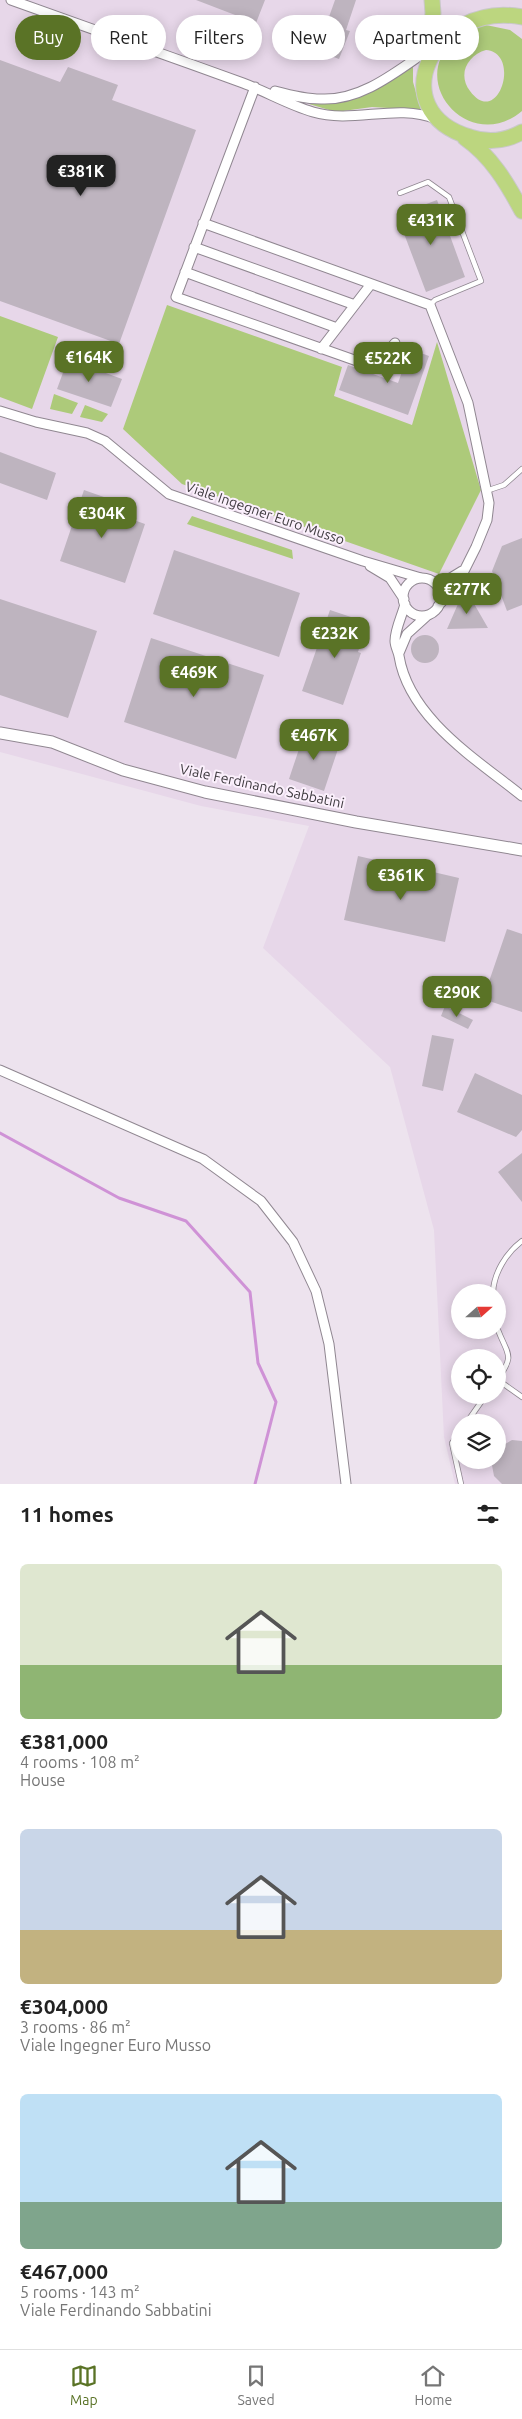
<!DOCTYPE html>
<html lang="en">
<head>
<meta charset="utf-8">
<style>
	:root { --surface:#fff; --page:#f6f6f6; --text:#222; --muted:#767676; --line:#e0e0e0; --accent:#5a7326 }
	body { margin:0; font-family:Ubuntu,sans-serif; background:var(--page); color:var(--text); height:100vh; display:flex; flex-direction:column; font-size:19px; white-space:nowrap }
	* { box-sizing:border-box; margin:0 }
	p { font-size:16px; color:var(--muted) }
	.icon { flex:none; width:28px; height:28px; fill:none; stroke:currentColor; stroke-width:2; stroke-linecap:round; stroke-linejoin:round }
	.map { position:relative; height:1484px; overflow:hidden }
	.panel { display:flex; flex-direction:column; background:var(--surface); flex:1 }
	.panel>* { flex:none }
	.guide { position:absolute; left:15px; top:15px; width:492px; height:45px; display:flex; gap:10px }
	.needle { width:32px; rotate:69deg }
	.buttons { position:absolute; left:451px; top:1284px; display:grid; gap:10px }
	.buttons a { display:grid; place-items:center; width:55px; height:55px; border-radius:50%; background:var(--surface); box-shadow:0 2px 12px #0003; font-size:25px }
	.price { position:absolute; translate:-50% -42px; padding:0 11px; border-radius:10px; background:var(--accent); color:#fff; font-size:16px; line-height:32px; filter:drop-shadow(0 1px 2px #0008) }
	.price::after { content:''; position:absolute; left:50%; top:30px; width:15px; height:11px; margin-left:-8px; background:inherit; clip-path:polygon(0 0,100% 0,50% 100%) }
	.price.active { background:#222; color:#fff }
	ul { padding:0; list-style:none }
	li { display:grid; align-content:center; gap:10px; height:265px; padding:0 20px }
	li span { display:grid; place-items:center; height:155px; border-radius:8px; color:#555 }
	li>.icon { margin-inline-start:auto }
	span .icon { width:90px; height:90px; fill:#fffc; stroke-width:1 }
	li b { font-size:21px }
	h2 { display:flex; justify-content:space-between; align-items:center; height:60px; padding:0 20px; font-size:21px }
	.tag { padding:0 18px; border-radius:22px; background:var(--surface); box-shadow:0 2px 12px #0003; font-size:18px; line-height:45px }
	.tag.active { background:var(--accent); color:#fff }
	.tab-bar { display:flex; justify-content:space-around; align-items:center; height:70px; border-top:1px solid var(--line); background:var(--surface); font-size:14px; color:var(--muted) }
	.tab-bar a { display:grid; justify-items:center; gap:2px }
	.tab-bar .active { color:var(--accent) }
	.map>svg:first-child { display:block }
</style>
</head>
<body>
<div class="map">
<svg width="522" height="1484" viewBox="0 0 522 1484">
	<rect width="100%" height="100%" fill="#ede3ee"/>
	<path fill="#e7d7e9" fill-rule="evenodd" d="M0,0H522V1484H455L444,1437L434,1230L390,1067L263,948L309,826L201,806L0,752ZM460,1292H498V1330H460ZM460,1358H498V1395H460ZM460,1422H498V1460H460Z"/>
	<path fill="#adca7a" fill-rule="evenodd" d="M486,25L510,30L522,39V111C471,154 407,84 453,41C456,38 460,33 464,31C471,28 479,27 486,25ZM486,50C522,53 498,129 470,91C457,74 468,55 486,50Z
		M413,63V82L421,110L372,107L336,112L309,104L359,98Z
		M167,305L342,367L334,396L412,425L437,342L481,490L439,574L182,484L123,429Z
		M0,316L58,337L32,409L0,397Z
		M54,394L78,403L72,414L50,409Z
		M85,405L108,414L102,422L80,417Z
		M192,516L292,550L293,559L187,524Z"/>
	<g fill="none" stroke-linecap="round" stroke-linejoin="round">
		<path stroke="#cf92d6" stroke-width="3" d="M0,1133L119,1198L186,1221L250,1292L258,1363L276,1402L255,1484"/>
	</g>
	<path fill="#beb4bf" d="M196,0H265L256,23Z
		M335,0H356L346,30L350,31L339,59L283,38L291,16L307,21L306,25L324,31Z
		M0,60L60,82L68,67L118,85L112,100L196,130L119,344L0,301Z
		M437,200L465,277L426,292L397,215Z
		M410,349L429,356L408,415L339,390L348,365L398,383Z
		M68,359L122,379L111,407L57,389Z
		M0,452L56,473L47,500L0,483Z
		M84,490L118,502L114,513L145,524L125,583L60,561Z
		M522,538V605L507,611L492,571L502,546Z
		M174,550L300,593L279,657L153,614Z
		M465,588L488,628L447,629Z
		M0,599L97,631L68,718L0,695Z
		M330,610L360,620L358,629L362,639L358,652L361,653L343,705L302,691Z
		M411 649a14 14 0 1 1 28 0a14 14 0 1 1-28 0Z
		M151,638L264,675L236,759L124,722Z
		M305,731L340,743L324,791L289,779Z
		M358,856L380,861L379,870L427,881L429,871L459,878L445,942L344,920Z
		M507,929L522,934V1012L483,999Z
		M445,1006L473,1020L468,1029L441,1016Z
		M432,1035L454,1039L443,1091L422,1086Z
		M475,1073L522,1095V1130L516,1137L457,1112Z
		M522,1153V1202L498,1172Z
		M512,1440L522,1441V1484H502L494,1476L491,1460H498V1448Z"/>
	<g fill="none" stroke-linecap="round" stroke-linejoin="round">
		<g stroke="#908791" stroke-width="6">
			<path id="service" d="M400,193L428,182L449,197L481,281L435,300L430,305
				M486,491L504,485L522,469
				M493,1292C494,1273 506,1253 522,1241
				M498,1330C508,1356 515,1354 498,1379
				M498,1380L522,1397
				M467,1422L486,1395
				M460,1432L452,1443L461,1484"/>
		</g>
		<g stroke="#908791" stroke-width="11">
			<path id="minor" d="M11,0C89,28 166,55 243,83C267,92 289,105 313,112C354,124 396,103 436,119
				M255,87L176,297L374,367L395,343
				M275,91C290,95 305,99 321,99C361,101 396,72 428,50
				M203,223L430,305L468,403L489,503L487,520L476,547L456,587L438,606
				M194,247L355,305
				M185,272L337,328
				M321,349L371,284
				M0,411L36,422L87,433L105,441L169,494L363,561L421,578
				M370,566L390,578L404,599
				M403 597a19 19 0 1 1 38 0a19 19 0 1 1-38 0Z
				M434,582H444L462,571
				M405,604C402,616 395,629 395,641C395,646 398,651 399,656C409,718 476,759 522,796
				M399,653L407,634L428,615
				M0,1070L203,1159L261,1201L293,1242L316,1291L329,1344L346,1484"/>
		</g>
		<g stroke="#908791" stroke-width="13">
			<path id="tertiary" d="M0,733L52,742L123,770L205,792L356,822L522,850"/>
		</g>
		<g stroke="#c9c8c9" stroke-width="17">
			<path id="primary" d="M522,17C433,0 381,111 470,137C488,143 506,141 522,132
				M430,43L433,13L432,0
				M465,138C491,156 507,183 522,211"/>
		</g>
		<use href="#service" stroke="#fff" stroke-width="4.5"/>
		<use href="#minor" stroke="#fff" stroke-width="9"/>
		<use href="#tertiary" stroke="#fff" stroke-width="11"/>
		<use href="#primary" stroke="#bcd67f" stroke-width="15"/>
	</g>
	<g text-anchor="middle" stroke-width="4" stroke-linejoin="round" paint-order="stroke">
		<g font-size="14" fill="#3e3a3f" stroke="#fbf0fc">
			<text transform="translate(265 513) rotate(19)" y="5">Viale Ingegner Euro Musso</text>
			<text transform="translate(262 786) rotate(12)" y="5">Viale Ferdinando Sabbatini</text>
		</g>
	</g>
</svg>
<div class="buttons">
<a><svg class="needle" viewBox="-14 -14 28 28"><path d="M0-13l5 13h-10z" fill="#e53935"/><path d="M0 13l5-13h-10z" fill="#767676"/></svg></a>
<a><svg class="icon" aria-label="locate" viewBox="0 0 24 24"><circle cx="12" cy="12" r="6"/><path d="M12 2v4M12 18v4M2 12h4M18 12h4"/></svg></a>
<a><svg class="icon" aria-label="layers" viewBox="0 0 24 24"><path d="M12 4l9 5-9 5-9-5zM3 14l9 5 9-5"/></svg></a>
</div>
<b class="price active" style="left:81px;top:197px">€381K</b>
<b class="price" style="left:431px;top:246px">€431K</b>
<b class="price" style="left:89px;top:383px">€164K</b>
<b class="price" style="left:388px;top:384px">€522K</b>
<b class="price" style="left:102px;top:539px">€304K</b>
<b class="price" style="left:467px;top:615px">€277K</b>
<b class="price" style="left:335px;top:659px">€232K</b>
<b class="price" style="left:194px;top:698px">€469K</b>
<b class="price" style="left:314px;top:761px">€467K</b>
<b class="price" style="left:401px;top:901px">€361K</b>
<b class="price" style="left:457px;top:1018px">€290K</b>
<div class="guide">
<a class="tag active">Buy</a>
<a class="tag">Rent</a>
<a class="tag">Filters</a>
<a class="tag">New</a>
<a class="tag">Apartment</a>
</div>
</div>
<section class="panel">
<h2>11 homes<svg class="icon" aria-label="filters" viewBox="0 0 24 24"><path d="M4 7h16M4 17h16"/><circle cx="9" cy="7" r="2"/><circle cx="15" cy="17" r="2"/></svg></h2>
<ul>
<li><span style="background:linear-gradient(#dfe7d0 65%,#8fb573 0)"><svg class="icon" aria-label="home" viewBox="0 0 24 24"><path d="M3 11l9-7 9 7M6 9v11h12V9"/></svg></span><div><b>€381,000</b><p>4 rooms · 108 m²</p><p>House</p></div></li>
<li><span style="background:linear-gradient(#c9d6e8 65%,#c2b280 0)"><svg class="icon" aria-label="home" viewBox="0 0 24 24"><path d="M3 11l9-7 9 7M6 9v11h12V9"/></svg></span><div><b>€304,000</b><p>3 rooms · 86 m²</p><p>Viale Ingegner Euro Musso</p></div></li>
<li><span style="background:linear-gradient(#bfe0f5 70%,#7fa58c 0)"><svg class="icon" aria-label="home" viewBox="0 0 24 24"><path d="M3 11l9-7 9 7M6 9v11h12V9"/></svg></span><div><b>€467,000</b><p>5 rooms · 143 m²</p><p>Viale Ferdinando Sabbatini</p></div></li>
</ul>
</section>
<nav class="tab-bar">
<a class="active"><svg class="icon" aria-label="map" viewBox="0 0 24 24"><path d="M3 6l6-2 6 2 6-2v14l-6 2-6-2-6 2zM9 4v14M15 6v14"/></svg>Map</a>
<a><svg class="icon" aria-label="saved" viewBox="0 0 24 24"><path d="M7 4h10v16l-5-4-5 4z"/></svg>Saved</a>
<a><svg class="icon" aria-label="home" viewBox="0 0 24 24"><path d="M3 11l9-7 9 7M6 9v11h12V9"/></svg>Home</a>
</nav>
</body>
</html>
